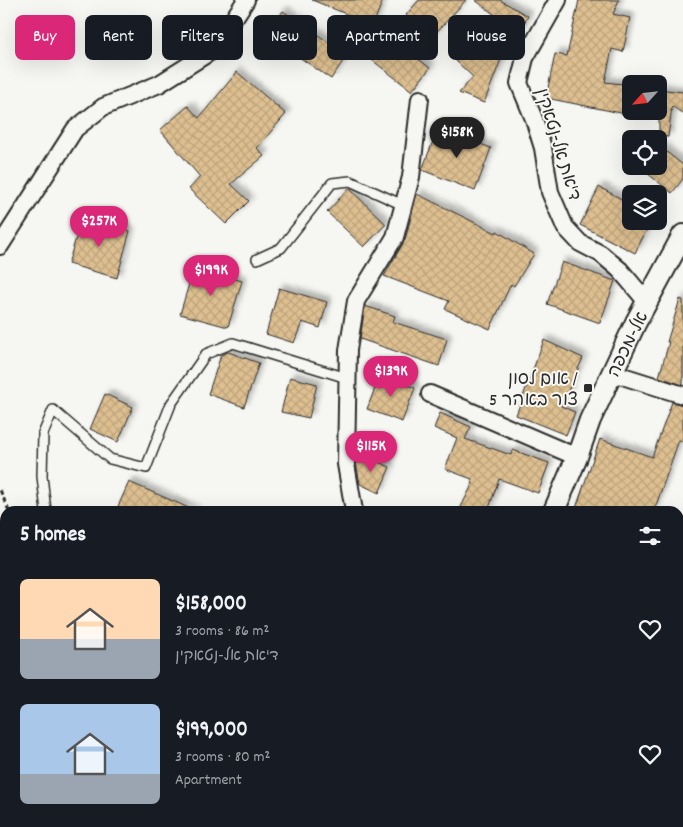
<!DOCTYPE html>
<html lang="en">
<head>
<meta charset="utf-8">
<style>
	:root { --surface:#171b24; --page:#20242c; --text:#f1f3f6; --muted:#9ea1a6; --accent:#db2777 }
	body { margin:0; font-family:Dekko,"Playpen Sans Hebrew",sans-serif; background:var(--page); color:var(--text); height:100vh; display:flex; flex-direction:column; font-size:19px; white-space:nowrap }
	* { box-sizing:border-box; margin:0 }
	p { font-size:16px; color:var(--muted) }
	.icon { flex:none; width:28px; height:28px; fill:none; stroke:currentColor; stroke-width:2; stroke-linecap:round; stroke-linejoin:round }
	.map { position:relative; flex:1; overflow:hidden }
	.sheet { position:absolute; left:0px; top:506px; width:684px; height:321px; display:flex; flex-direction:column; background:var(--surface); border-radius:15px 15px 0 0; box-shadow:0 5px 20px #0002 }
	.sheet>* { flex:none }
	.guide { position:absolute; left:15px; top:15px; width:654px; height:45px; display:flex; gap:10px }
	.needle { width:32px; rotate:243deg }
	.tools { position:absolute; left:622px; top:75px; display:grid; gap:10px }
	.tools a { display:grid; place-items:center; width:45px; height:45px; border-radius:8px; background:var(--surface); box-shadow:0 5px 20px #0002; font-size:25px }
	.price { position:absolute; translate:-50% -42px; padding:0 11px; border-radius:18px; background:var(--accent); color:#fff; font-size:16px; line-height:32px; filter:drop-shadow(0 1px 2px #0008) }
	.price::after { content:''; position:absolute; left:50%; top:30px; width:15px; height:11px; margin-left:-8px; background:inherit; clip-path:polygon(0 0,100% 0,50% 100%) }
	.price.on { background:#222; color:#fff }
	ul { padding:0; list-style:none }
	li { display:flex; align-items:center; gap:15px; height:125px; padding:0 20px }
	li span { display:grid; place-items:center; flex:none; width:140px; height:100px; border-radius:8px; color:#555 }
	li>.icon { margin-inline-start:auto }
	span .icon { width:60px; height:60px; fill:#fffc; stroke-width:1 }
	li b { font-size:21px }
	h2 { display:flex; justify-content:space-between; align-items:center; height:60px; padding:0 20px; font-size:21px }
	.pill { padding:0 18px; border-radius:8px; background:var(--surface); box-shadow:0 5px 20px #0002; font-size:18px; line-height:45px }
	.pill.on { background:var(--accent); color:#fff }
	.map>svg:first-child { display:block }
</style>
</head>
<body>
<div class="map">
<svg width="683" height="827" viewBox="0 0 683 827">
	<defs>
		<pattern id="grass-dots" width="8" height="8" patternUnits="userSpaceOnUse" patternTransform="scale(1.25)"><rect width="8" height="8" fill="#a6dea2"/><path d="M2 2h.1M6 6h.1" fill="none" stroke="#8fbf8c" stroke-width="1.8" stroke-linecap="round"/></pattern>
		<pattern id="building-cross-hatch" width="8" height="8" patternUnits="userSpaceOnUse" patternTransform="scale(1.25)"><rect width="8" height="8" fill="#ddbf90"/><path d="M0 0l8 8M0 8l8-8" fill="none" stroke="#bea47c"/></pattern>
		<filter id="shadow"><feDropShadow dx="4.5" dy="-4.5" stdDeviation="2.5" flood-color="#0004"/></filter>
	</defs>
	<rect width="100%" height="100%" fill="#f6f6f2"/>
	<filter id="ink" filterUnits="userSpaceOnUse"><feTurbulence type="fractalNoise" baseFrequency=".02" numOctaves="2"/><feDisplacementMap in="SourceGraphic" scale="10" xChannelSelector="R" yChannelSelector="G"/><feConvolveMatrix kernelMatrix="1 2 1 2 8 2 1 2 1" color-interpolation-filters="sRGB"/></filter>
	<g filter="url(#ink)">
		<path fill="url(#grass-dots)" stroke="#688466" d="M0,671L5,674V822L24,823L21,827H0Z"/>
		<path fill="url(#building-cross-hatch)" stroke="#2b2b2b" filter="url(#shadow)" d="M312,0H383L373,25Z
			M419,0H466L431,38L406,15Z
			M475,0H500L528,16L511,47L507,44L484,103L459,93L473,77L456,61L466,36L481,42L495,15Z
			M579,0H619L613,14L630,18L623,52L612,49L605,82L631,85V115L546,98L555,54L567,56Z
			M283,11L347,55L331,79L267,35Z
			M388,35L430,68L412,91L368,57Z
			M237,72L286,114L257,148L264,156L231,184L249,201L226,224L189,189L200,177L160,130L188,106L199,118Z
			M659,89L683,92V114L672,106L668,137H659Z
			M438,128L491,148L475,191L422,170Z
			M659,146L683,165V179L672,193L638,166H659Z
			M599,187L631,204V221H651L635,253L580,225Z
			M349,188L386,224L364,247L327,212Z
			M417,194L496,233L497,231L534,254L514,286L511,284L490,329L445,309L449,301L384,276L405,240Z
			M82,218L130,231L117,278L68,264Z
			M562,262L615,281L600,323L547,304Z
			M194,267L242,281L228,327L180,314Z
			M279,288L327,302L320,328L302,322L294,343L266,334Z
			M680,299L683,300V385L659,377L669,342H667Z
			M365,306L395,316L393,322L447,339L439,366L360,339Z
			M544,340L583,358L561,406L575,412L566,435L516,415Z
			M228,352L259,363L244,407L208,394L221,355Z
			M380,375L415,388L402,422L367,409Z
			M290,377L317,384L309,418L281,412Z
			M105,394L133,407L118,442L90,429Z
			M672,402L683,405V442L679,440L654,511H575L600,439L652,457Z
			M440,413L471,427L465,439L511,455L513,450L549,463L538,493L499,479L488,511H459L473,483L471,482L472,479L445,469L457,438L434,428Z
			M357,453L390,467L379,493L360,484L356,463Z
			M129,482L196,511H116Z"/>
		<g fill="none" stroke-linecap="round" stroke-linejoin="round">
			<g stroke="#2b2b2b" stroke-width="12">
				<path id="service" d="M257,259L281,248L332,183L350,181L403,205
					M46,511L42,476L43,434L53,410L110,459L146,468L171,404L206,354L233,343L347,378"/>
			</g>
			<g stroke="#2b2b2b" stroke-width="20">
				<path id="minor" d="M558,0L525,58L519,83L534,119L543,148L550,192L565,227L580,243L601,254L620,270L647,302
					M0,246L75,129L103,107L159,84L213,50L246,0
					M613,373L683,395
					M430,394L577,457
					M354,511L346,464L348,350L356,301L395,237L411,177L420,99
					M679,747L681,695L683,688"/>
			</g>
			<g stroke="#2b2b2b" stroke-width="24">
				<path id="tertiary" d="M554,511L577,457L590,420L636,322L683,235
					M336,827L340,822"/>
			</g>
			<path stroke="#2b2b2b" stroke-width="3" stroke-dasharray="5 4" stroke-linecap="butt" d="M0,490L9,511"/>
			<use href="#service" stroke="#f6f6f2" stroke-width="9"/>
			<use href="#minor" stroke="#f6f6f2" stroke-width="16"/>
			<use href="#tertiary" stroke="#f6f6f2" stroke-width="20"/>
		</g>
	</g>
	<rect fill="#2b2b2b" stroke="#f6f6f2" stroke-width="2" x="583" y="383" width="10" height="10" rx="2.5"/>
	<g text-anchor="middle" stroke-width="4" stroke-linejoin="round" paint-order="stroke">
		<g font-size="18" fill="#2b2b2b" stroke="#f6f6f2">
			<text transform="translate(559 144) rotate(73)" y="6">ד'את אל-נטאקין</text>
			<text transform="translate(627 344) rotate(-64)" y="6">אל-מכפה</text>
		</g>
		<g font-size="18" fill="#2b2b2b" stroke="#f6f6f2" text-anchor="end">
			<text x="578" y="384">אום לסון /<tspan x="578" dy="21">צור באהר 5</tspan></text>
		</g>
	</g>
</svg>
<div class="tools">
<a><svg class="needle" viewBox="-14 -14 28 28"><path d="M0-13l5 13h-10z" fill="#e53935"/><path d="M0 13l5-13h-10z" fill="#9ea1a6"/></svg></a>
<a><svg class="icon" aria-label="locate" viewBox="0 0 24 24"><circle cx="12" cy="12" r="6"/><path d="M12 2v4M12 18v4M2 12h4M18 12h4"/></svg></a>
<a><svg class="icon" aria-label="layers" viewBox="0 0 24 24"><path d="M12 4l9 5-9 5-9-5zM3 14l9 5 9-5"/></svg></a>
</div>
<b class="price on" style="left:457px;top:159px">$158K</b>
<b class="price" style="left:99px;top:248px">$257K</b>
<b class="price" style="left:211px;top:297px">$199K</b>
<b class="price" style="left:391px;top:398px">$139K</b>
<b class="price" style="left:371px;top:473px">$115K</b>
<div class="guide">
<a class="pill on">Buy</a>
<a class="pill">Rent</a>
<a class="pill">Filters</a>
<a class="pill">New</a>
<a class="pill">Apartment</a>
<a class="pill">House</a>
</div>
<section class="sheet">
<h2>5 homes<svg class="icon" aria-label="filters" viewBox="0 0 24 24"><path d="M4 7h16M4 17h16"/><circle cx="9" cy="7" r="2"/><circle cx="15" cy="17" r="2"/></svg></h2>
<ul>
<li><span style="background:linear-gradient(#ffd9b3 60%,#9aa5b1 0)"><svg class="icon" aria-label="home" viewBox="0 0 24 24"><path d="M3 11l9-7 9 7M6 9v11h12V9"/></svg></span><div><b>$158,000</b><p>3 rooms · 86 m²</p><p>ד'את אל-נטאקין</p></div><svg class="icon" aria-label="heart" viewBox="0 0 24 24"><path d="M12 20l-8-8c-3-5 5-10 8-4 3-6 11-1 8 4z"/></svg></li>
<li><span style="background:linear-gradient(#a9c7e8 70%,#9aa5b1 0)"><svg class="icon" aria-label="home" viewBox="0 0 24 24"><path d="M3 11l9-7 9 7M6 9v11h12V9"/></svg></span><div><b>$199,000</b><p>3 rooms · 80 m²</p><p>Apartment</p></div><svg class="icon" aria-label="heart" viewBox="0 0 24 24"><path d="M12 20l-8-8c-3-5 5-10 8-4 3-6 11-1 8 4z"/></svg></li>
</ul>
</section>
</div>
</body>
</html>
